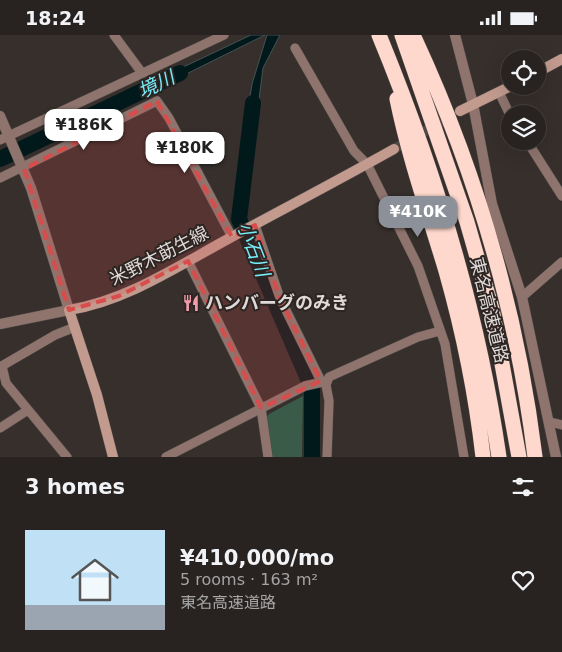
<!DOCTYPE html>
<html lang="en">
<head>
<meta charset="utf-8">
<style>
	:root { --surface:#282321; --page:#302b2a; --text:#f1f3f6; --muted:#a5a4a5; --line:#44403f; --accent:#8c9099 }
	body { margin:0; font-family:"DejaVu Sans","Noto Sans JP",sans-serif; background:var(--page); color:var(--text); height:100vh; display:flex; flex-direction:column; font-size:19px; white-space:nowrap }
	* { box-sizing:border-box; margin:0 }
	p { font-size:16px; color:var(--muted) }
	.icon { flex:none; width:28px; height:28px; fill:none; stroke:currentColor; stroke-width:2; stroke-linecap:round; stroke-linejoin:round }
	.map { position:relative; height:422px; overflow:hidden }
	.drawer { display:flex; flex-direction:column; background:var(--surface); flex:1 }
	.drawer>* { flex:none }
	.fabs { position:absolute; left:501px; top:15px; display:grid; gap:10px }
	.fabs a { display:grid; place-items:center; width:45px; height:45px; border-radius:50%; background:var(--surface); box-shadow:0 5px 20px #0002,0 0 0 1px var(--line); font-size:25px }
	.price { position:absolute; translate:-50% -42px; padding:0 11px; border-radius:10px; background:#fff; color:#222; font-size:16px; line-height:32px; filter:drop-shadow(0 1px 2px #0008) }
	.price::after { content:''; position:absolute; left:50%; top:30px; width:15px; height:11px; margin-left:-8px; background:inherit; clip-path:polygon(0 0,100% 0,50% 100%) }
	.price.selected { background:var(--accent); color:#fff }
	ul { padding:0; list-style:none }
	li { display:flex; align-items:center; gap:15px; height:125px; padding:0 25px }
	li+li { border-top:1px solid var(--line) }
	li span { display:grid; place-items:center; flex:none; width:140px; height:100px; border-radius:0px; color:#555 }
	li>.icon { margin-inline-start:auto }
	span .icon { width:60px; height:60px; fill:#fffc; stroke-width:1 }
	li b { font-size:21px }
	h2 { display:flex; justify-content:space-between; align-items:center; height:60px; padding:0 25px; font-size:21px }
	.status { display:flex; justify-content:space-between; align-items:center; height:35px; padding:0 25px; background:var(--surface); direction:ltr }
	.status svg { height:14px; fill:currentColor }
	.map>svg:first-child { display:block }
</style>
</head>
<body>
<div class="status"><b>18:24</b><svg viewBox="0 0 49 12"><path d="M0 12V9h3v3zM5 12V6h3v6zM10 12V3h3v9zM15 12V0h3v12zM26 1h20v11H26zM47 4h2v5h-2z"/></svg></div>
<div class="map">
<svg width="562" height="422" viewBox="0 0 562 422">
	<rect width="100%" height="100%" fill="#362f2c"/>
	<path fill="#3a5b48" d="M303,361L302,422H271L265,384L269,379Z"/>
	<path fill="#02191c" stroke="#445354" d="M251,0H265L162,51L158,44Z
		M267,0H280L263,33L256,88H246L252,49Z"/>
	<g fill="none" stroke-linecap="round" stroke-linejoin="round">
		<path stroke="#02191c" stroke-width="16" d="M253,68L239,184L312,353V422
			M0,124L180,38"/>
		<path stroke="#4f4946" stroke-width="10" stroke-dasharray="10 5" stroke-linecap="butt" d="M394,114L460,76"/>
		<g stroke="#514a48" stroke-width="10">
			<path id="minor" d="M114,0L142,38
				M295,13L354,116L367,129L418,231L445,309L464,422
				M499,57L510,80
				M0,105L224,0
				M527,106L562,161
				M0,143L157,66L169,83L232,202
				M255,190L280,263L321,346
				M188,226L261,373L268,422
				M522,262L562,227
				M2,331L6,348L67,422
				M0,332L55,300L75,292
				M550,387L562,390
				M0,393L28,375
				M166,422L305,351L327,346
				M327,422L329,366L326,350L329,342L418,302L440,296"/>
		</g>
		<g stroke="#514a48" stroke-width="11">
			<path id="tertiary" d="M455,0L473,69L492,169L522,262L556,422
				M0,81L31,153L69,275L0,289"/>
		</g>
		<g stroke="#514a48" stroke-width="11">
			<path id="secondary" d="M538,37L562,24
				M460,76L511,51
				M113,422L97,360L69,275C126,266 178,231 228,204C283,174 339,145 394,114"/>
		</g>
		<g stroke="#514a48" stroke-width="16">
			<path id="motorway" d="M379,0C435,136 478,277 499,422
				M402,0L467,187L492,274L519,422
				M413,0C475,133 517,276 535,422
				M397,64C409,123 429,179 446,236C463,296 476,360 483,422"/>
		</g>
		<use href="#minor" stroke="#8e746d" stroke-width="9"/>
		<use href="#tertiary" stroke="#8e746d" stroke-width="10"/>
		<use href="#secondary" stroke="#c29a8e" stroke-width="10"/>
		<use href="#motorway" stroke="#fed8cd" stroke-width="15"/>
	</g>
	<path fill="#d84c4b" fill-opacity="0.2" stroke="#d84c4b" stroke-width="4" stroke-dasharray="10 6" stroke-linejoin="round" d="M157,66L232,202L255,190L280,263L321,346L261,373L188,226L119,261L69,275L24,134Z"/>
	<defs>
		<g id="restaurant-bare" transform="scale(1.35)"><path d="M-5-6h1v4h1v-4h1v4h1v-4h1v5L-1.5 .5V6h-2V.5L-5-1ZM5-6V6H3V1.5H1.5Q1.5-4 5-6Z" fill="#f39aa9" stroke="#2c2522" stroke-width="2.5" paint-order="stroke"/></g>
	</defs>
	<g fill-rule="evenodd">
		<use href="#restaurant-bare" x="191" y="268"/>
	</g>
	<g text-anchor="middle" stroke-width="4" stroke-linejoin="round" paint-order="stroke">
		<g font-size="18" fill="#dfdad8" stroke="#2c2522">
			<text transform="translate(159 221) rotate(-27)" y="6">米野木莇生線</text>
			<text transform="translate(489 275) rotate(76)" y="6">東名高速道路</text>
		</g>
		<g font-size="18" font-weight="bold" fill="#dfdad8" stroke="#2c2522" text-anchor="start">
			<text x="205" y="274">ハンバーグのみき</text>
		</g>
		<g font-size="19" font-style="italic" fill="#78ebf8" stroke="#2c2522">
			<text transform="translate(156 49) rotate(-26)" y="7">境川</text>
			<text transform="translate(254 214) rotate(69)" y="7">小石川</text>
		</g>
	</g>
</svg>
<div class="fabs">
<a><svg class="icon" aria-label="locate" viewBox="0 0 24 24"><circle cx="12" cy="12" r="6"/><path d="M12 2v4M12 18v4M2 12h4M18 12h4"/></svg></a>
<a><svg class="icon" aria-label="layers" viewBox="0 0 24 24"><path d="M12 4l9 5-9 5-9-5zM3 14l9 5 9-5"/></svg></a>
</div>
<b class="price" style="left:84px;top:116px">¥186K</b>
<b class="price" style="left:185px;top:139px">¥180K</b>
<b class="price selected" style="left:418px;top:203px">¥410K</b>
</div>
<section class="drawer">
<h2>3 homes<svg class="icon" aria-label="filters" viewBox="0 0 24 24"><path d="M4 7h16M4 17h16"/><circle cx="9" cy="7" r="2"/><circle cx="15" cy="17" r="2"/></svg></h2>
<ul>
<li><span style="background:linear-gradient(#bfe0f5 75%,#9aa5b1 0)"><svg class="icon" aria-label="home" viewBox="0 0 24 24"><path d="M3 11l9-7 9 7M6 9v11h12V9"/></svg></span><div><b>¥410,000/mo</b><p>5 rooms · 163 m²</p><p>東名高速道路</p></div><svg class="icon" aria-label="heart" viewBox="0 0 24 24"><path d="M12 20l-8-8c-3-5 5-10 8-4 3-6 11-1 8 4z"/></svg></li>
</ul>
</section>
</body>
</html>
